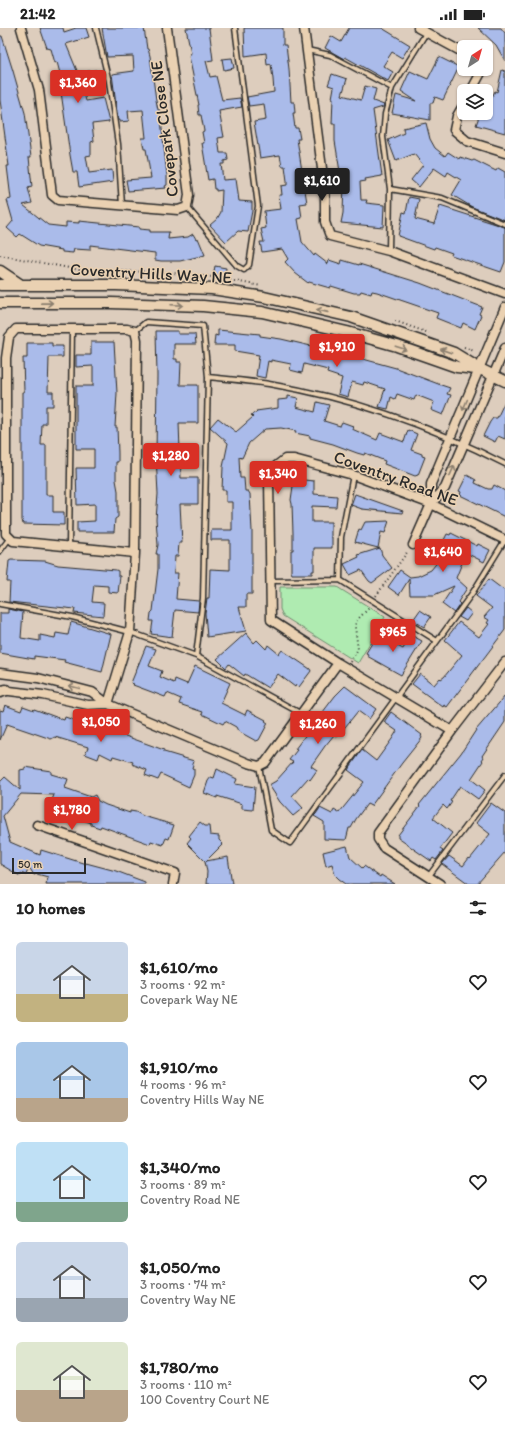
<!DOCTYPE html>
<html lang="en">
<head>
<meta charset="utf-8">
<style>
	:root { --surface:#fff; --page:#f6f6f6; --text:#222; --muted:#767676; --accent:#d93025 }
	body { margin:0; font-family:Itim,sans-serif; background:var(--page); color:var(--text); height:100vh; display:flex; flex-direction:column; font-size:15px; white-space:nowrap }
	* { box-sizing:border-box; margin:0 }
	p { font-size:13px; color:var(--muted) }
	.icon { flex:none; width:22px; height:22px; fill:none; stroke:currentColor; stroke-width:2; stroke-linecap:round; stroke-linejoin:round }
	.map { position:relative; height:856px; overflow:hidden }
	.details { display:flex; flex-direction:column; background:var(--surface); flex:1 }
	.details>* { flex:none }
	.needle { width:26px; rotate:37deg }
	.fabs { position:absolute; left:457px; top:12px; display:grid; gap:8px }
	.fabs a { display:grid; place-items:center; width:36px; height:36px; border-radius:6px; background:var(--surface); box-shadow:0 1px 3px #0004; font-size:20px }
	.scale { position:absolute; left:12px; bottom:10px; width:74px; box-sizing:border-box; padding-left:4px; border:2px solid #2b2b2b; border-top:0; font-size:11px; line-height:14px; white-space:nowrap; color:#2b2b2b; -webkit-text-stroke:3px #ead1b2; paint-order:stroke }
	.price { position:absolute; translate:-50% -34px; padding:0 9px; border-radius:4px; background:var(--accent); color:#fff; font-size:13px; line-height:26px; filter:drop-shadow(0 1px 2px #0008) }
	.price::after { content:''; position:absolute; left:50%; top:24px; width:12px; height:9px; margin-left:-6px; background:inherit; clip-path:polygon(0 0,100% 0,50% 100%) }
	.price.active { background:#222; color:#fff }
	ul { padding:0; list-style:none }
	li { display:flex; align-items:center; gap:12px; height:100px; padding:0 16px }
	li span { display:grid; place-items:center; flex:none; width:112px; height:80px; border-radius:6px; color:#555 }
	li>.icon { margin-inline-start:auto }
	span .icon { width:48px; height:48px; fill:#fffc; stroke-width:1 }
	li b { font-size:17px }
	h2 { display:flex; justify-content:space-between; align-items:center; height:48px; padding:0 16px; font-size:17px }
	.status { display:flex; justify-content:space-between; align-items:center; height:28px; padding:0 20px; background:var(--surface); direction:ltr }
	.status svg { height:11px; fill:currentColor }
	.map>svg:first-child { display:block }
</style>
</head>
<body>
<div class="status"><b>21:42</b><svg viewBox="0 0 49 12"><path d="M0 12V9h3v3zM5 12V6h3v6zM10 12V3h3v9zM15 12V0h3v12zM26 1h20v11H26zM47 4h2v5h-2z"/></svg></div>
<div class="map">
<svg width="505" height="856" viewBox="0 0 505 856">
	<rect width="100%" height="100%" fill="#ddcdbd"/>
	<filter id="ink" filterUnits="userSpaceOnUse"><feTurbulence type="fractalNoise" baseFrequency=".025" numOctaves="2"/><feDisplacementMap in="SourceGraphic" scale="8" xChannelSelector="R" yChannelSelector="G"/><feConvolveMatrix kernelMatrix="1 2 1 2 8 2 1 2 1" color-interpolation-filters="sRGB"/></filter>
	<g filter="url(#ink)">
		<path fill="#afebb1" stroke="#6d8b6e" d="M280,559H337L385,589L358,635L283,588L280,581Z"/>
		<path fill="#aabbea" stroke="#2b2b2b" d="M40,0H63L64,4L76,0H86L89,9L66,16L78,45L96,42L99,53L82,57L86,73L103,70L109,94L92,96L94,113L91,114V127L86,128L89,145L112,142L113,154L79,159L77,144H73L70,127L61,64L64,63L62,53L57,34L55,35L51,21L47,20Z
			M102,0H144L147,21H148L150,28L156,72L158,82H160L167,148V157L165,158L166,160L128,163L126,152L151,150L146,121H144L142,110H146L143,82L128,83L129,93L120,94V92H118L112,46L134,43L133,28L107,29Z
			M186,0H209L213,32L206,33L210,49L216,48L222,72L240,70L242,79L219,83L224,109L218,110L220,125H227L228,132L224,133V136H221L223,152L236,151L239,173L252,174V183L248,204L238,203L226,214L210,197L217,191L221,184L222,162L216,163V161H214L213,151L208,152L202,115H204L202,104L204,103L201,87H199L198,77H199L189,28L191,25Z
			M244,0H283V17H286L289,41L291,74H294L295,85H293L295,100H298L300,111H297L307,175L300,176L302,190L298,191L302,214L314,228L315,226L328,236L329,232L341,236L342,232L359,237V236L420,255L482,279L479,286L481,287L475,301L463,295L461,300L436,290L438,285L377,264L372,263L371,266L361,263L360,265H354L331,258L330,260L309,254L308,255L295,245L285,234L288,231L282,221L262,224L260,214H264L261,201L266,200L264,183L281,181L279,167H282L281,158L287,157V153L285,138H282L280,127L260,130L254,94L266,92L264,76L249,78L247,69L274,64L273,51L271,36L267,37L266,25L245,28Z
			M349,0H382L410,17L402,30L392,24L383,38L393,44L388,53L345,29L344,31L325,20L331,8L341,14Z
			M478,0H501L505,5V33L496,17Z
			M0,8H2L13,43L25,85L31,129H29L32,159L28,160L32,175L23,177L48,197L66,199V194L79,195V193L139,199V201L150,202V204H169L168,211L188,209L193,206L196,211L198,210L205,227L180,233H161L155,232V225L90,217V222L74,221L73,225L62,224V222L39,218L20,206L17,209L7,200L13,193L7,172L11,171L7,138H9L0,72Z
			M439,29L459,39L443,72L435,69L433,75H430V92L392,85L396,67L416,73L401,63L410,43L428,51Z
			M232,30L234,40L224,42L222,31Z
			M502,42L505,43V105L476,97L480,86L486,88V73L489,75L495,63L497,64Z
			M332,46L347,51L342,67L361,72L365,58L376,61L373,73L384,77L383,79L373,82L382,148L365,151L366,153L360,154L361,172H367L366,175L384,177L383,199L341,195L343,185L344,155L342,156L335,113V96H332L333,70H332L334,59L328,57Z
			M426,95L430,111L435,120L445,128L448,124L459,131L460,129L472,133L474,132L496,143L498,140L505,144V192L472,179L452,167L461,152L448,144L446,148L434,140L419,159L411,152L423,137L414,126L396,133L388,112L404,105L403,100Z
			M409,169L419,171L415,191L434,196L440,178L505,199V234L501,244L451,227L452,225L435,219L434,221L398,208L403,184L406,185Z
			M215,238L226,240L225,249L213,248Z
			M218,302L260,306V308L281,311L341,325L396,340L441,357L450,360L447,366L451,367L443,387L431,382L434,374L416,367L414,372L397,366L395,371L391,369L388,381L379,379L385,361L364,354L363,357L352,354L348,369L338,366L342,350L327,345L328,342L304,336L302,345L290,342L291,336L271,332V334L268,333L265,350L256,348L259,327L235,323V317H214L215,307L218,308Z
			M156,303H178V306H195L196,316H174V331H177V334H181L180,357H198V395H179L181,450H198V476H180L182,515H179L178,528H175L174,545H178L176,571L199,573L198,584L175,582L172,609L151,606L153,593H150L151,585L153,583L158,541V526H156L158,517L156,491L158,466L156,428L157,347Z
			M91,314H114L117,365L115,399H117L118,425V434H116V452L118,463V489L115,491L114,504H77V494L95,493V476L77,477L76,440H94V421H76V358H93V338L76,339V327H91Z
			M27,315H52V318H63V329H49L48,364H53V378H46V396H42L41,417H46V467H53V484H64V497L23,496L22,492V364H24L23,330H27Z
			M288,368L298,370L296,379L315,384L317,374L329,377L324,393L340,398L342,394L353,398L352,401L377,412L380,405L404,414L408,402L417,406L411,422L422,426V428L425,429L418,447L415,448L384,436L385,433L365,425L364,427L357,425L333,416L310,410V408L295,405L296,403L281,400L265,401L249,415L242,430L239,429L240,450H244L245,463H248L250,466L252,503V566H246V579H239L246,603L207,609L205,585L207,570H209L210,541L230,542V512H211V502H232V474H226V462H222L223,439L228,415L210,399L218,390L236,404L253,389L251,387L257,384L256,383L278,380V372L288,371Z
			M505,373V411L498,408L495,414L483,408L490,394L493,390H497Z
			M467,447L476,452L475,455L488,461H492L494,457L505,463V489L460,467L461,464L459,463Z
			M294,451L314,453V466L337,468L336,479L312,478V494H331V509H332V520H314V543H312V546H292L291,544V522H293V505L292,476L291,472Z
			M355,466L403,483L402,485L362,481L351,477Z
			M389,493L385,505L381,504L378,520L355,514L359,501L361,502L365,494Z
			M451,505L477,518L478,516L490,522L484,534L466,525L456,550L467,560L458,574L460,576L454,585L442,576L454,558L434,567H410L409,551L399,567L388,559L400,542L410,549L418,548L431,542L443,527L441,526L446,515L443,514L447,506L450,507Z
			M380,520L382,527L392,540L372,555L369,553L361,542L350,547L344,536L359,529L358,527Z
			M11,532L45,533L58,537L116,542L118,543V548H120L118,565L108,564V558L94,557L92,574L104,575L103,588L74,585L75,581L9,574L10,554H7L9,533Z
			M489,551L505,563V602L447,679L444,677L443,679L412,656L420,646L434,657L440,650L441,651L444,649L462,627L445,612L459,594L479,609L489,596L487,595L489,592L484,589L492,580L476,568Z
			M466,580L472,585L466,593L459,589Z
			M8,581L23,584L21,610L40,613V607L55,610L56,605L68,607L71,594L111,606L102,644L64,634L65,632L34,628V631L0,625V585H8Z
			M420,582L431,589L424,599L413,592Z
			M246,605L254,615L257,612L266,621L268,617L279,626L282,622L310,641L311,643L299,659L296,657L295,659L278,646L268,660L245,646L244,648L229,636L226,640L217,631Z
			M377,607L403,621L411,607L422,613L401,647L367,628L368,626L366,625Z
			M146,618L156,621L149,638L162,643L160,649L174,655L175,651L187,656L195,638L230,655L221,675L245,687L247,682L266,692L265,693L268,695L259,712L256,713L238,703L236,699L225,693L223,696L202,686L203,684L179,676L181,671L167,665L165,669L133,657L134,656L131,655Z
			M345,658L376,681L369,691L358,683L337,709L334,707L325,718L311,738L317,742L310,752L308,750L292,768L303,780L293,788L280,774L269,757L276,753L293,734L289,732L297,722L295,721L335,668Z
			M505,668V694L482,728L484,729L482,732L483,733L471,751L485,762L478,771L460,758L450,773L452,774L447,781L443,777L433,790L452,805L440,821L443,823L436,832L433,830L431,833L398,810V807L420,778L419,777L461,725L476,702Z
			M5,677L21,683L23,678L34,682V681L64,692L65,689L83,695L84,693L164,722V724L194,733L192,740L194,741V747L189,759L161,746L158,752L145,747L147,742L132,736L133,734L113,728L112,731L100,725L98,731L85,726L88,719L55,709L51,711L7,696L0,712V682L3,683Z
			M391,684L422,707L421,708L422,710L402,735L371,778L367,776L356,791L351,800H349L346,812L324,811V794L314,788L316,786L320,780L332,786L334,782L339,785L364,754L348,742L362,722L376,733L392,711L397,703L384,694Z
			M25,739L51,743V746L68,751L65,760L91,769L95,767L98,773L106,777L130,785V783L136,784L143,788L174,797L169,811L166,810L163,817L151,813L150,816L101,798L100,800L91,797V795L80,791V789L62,782L64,776L52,772L54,767L21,766L3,788L10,814L40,827L41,822L86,836V835L116,843L145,854V856H46L48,849L37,846L34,847L29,839L26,847L21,845L20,848L0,836V754L5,749L20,762V742L25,741Z
			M217,741L237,751L235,756L255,759L253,782L242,781V776L217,768V770L204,765L208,753L211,749L214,750Z
			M491,775L505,785V824L477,856H469L442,836L449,828L463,838L469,830L470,831L490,806L476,795Z
			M200,794L205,798H209L210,807L219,808V812L223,816L206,833L228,829L232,856H206L207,844L205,833L187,815L191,810L189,808Z
			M347,818L350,829L362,840L364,838L380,849L381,847L395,856H346L339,851L335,847L332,836L326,838L323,824Z"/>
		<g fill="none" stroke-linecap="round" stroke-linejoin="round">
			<g stroke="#2b2b2b" stroke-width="7">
				<path id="service" d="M96,0L109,54L118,116L122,177
					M307,22L330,27L392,60
					M390,161L442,170L505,196
					M187,179L237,238L244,242L249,237L258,178L235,0
					M389,223L390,161L383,109L385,86L392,60L426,5
					M135,303L146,294L203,298L208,349L203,570L196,628
					M208,349C228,351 249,353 269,356C351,370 431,398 505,436
					M353,447L341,509L340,552L437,613
					M69,518L72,301
					M0,523L9,511
					M271,553L340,552
					M0,576L72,589L130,604L196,628L300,685
					M259,738L271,802L290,815L473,564L505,512
					M428,849L505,747"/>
			</g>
			<g stroke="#2b2b2b" stroke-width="11">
				<path id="minor" d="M21,0L39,62L52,167L58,172L178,182L187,179L189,167L167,0
					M304,0L325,164V194L330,208L389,223L505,266
					M418,0L464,25
					M471,63L483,41
					M464,76L457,88L454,102L467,113L505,125
					M431,476V456L505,279
					M413,517L431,476L445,460L505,320
					M0,645L38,650L92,664L108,676L248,735L259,738L265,735L338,635
					M1,662L43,667L88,677L108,676
					M108,676L130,604L135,525L137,312L135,303L127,301H16L9,309L6,330V506L13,513L135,525
					M452,703L338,635L271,592L269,450L276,438L285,431H294L353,447L431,476L505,512
					M37,797L175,845L173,856
					M440,856L384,820L378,811V805L452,703L505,634"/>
			</g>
			<g stroke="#2b2b2b" stroke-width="13">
				<path id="tertiary" d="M0,243L21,257
					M0,257H116L212,261L264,269L351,289L454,325L480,341L505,353
					M0,275H111L203,278L262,284L347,304L397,318L457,339L476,341
					M0,664L6,662"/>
			</g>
			<path stroke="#2b2b2b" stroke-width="2" stroke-dasharray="1 3" stroke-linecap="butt" d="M0,227L80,242L162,244L213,249L261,258
				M395,293L429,305
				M464,319L474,323
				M376,568L408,523
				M350,634L358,621L355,599L356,593L370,579"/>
			<use href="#service" stroke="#ead1b2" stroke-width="4"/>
			<use href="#minor" stroke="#ead1b2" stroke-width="8"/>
			<use href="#tertiary" stroke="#ead1b2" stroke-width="10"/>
		</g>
		<defs><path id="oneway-shaft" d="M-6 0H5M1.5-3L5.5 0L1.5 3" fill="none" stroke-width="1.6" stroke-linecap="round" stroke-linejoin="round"/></defs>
		<g stroke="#8a7e6e">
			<use href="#oneway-shaft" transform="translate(47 275) rotate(-1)"/>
			<use href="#oneway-shaft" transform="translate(177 277) rotate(2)"/>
			<use href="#oneway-shaft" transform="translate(322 283) rotate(-167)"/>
			<use href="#oneway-shaft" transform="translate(401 320) rotate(18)"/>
			<use href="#oneway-shaft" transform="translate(446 323) rotate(-161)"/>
			<use href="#oneway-shaft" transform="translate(465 377) rotate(113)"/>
			<use href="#oneway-shaft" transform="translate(452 443) rotate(-66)"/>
			<use href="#oneway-shaft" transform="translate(74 659) rotate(-166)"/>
		</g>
	</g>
	<g text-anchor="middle" stroke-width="3" stroke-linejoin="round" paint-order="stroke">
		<g font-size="17" fill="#2b2b2b" stroke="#ead1b2">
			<text transform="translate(164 101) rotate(-97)" y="6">Covepark Close NE</text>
			<text transform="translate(151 245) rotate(3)" y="6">Coventry Hills Way NE</text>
			<text transform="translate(396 450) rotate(20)" y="6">Coventry Road NE</text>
		</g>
	</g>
</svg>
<div class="fabs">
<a><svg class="needle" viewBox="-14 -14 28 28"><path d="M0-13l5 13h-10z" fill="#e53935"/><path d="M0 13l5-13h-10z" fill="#767676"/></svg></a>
<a><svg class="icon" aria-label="layers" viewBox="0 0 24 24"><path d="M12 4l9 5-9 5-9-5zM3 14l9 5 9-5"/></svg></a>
</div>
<div class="scale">50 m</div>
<b class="price" style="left:78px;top:76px">$1,360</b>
<b class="price active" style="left:322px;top:174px">$1,610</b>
<b class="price" style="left:337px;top:340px">$1,910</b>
<b class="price" style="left:171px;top:449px">$1,280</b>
<b class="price" style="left:278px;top:467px">$1,340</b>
<b class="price" style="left:443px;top:545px">$1,640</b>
<b class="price" style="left:393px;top:625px">$965</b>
<b class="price" style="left:101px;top:715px">$1,050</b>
<b class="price" style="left:318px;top:717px">$1,260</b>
<b class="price" style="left:72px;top:803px">$1,780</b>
</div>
<section class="details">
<h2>10 homes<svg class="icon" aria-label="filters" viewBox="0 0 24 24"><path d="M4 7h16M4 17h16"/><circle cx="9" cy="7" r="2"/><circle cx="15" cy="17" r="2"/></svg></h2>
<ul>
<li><span style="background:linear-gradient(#c9d6e8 65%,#c2b280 0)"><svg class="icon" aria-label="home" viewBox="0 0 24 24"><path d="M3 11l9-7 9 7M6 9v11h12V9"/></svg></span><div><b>$1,610/mo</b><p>3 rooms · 92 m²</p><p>Covepark Way NE</p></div><svg class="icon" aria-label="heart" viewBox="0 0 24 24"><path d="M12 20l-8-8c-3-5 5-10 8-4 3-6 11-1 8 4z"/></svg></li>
<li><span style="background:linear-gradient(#a9c7e8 70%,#b9a48a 0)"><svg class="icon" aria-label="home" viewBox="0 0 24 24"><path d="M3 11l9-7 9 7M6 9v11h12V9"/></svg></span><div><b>$1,910/mo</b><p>4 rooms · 96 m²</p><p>Coventry Hills Way NE</p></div><svg class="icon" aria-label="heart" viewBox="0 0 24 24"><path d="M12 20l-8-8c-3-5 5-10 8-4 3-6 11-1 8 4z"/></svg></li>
<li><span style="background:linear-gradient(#bfe0f5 75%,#7fa58c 0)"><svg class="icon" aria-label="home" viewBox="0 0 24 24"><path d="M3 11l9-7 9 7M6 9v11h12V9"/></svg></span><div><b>$1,340/mo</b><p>3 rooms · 89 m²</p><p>Coventry Road NE</p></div><svg class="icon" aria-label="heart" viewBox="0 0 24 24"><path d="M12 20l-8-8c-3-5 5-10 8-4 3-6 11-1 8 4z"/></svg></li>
<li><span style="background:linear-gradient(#c9d6e8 70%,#9aa5b1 0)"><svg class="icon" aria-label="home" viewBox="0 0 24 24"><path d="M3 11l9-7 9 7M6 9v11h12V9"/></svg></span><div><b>$1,050/mo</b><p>3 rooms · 74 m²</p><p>Coventry Way NE</p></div><svg class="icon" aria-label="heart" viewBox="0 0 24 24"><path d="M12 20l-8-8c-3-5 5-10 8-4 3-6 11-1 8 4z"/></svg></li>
<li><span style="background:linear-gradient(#dfe7d0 60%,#b9a48a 0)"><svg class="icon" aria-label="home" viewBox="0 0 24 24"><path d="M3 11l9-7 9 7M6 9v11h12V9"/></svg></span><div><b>$1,780/mo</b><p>3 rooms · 110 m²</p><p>100 Coventry Court NE</p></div><svg class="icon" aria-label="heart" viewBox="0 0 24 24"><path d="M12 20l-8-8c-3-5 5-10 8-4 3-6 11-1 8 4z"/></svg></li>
</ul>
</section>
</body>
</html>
